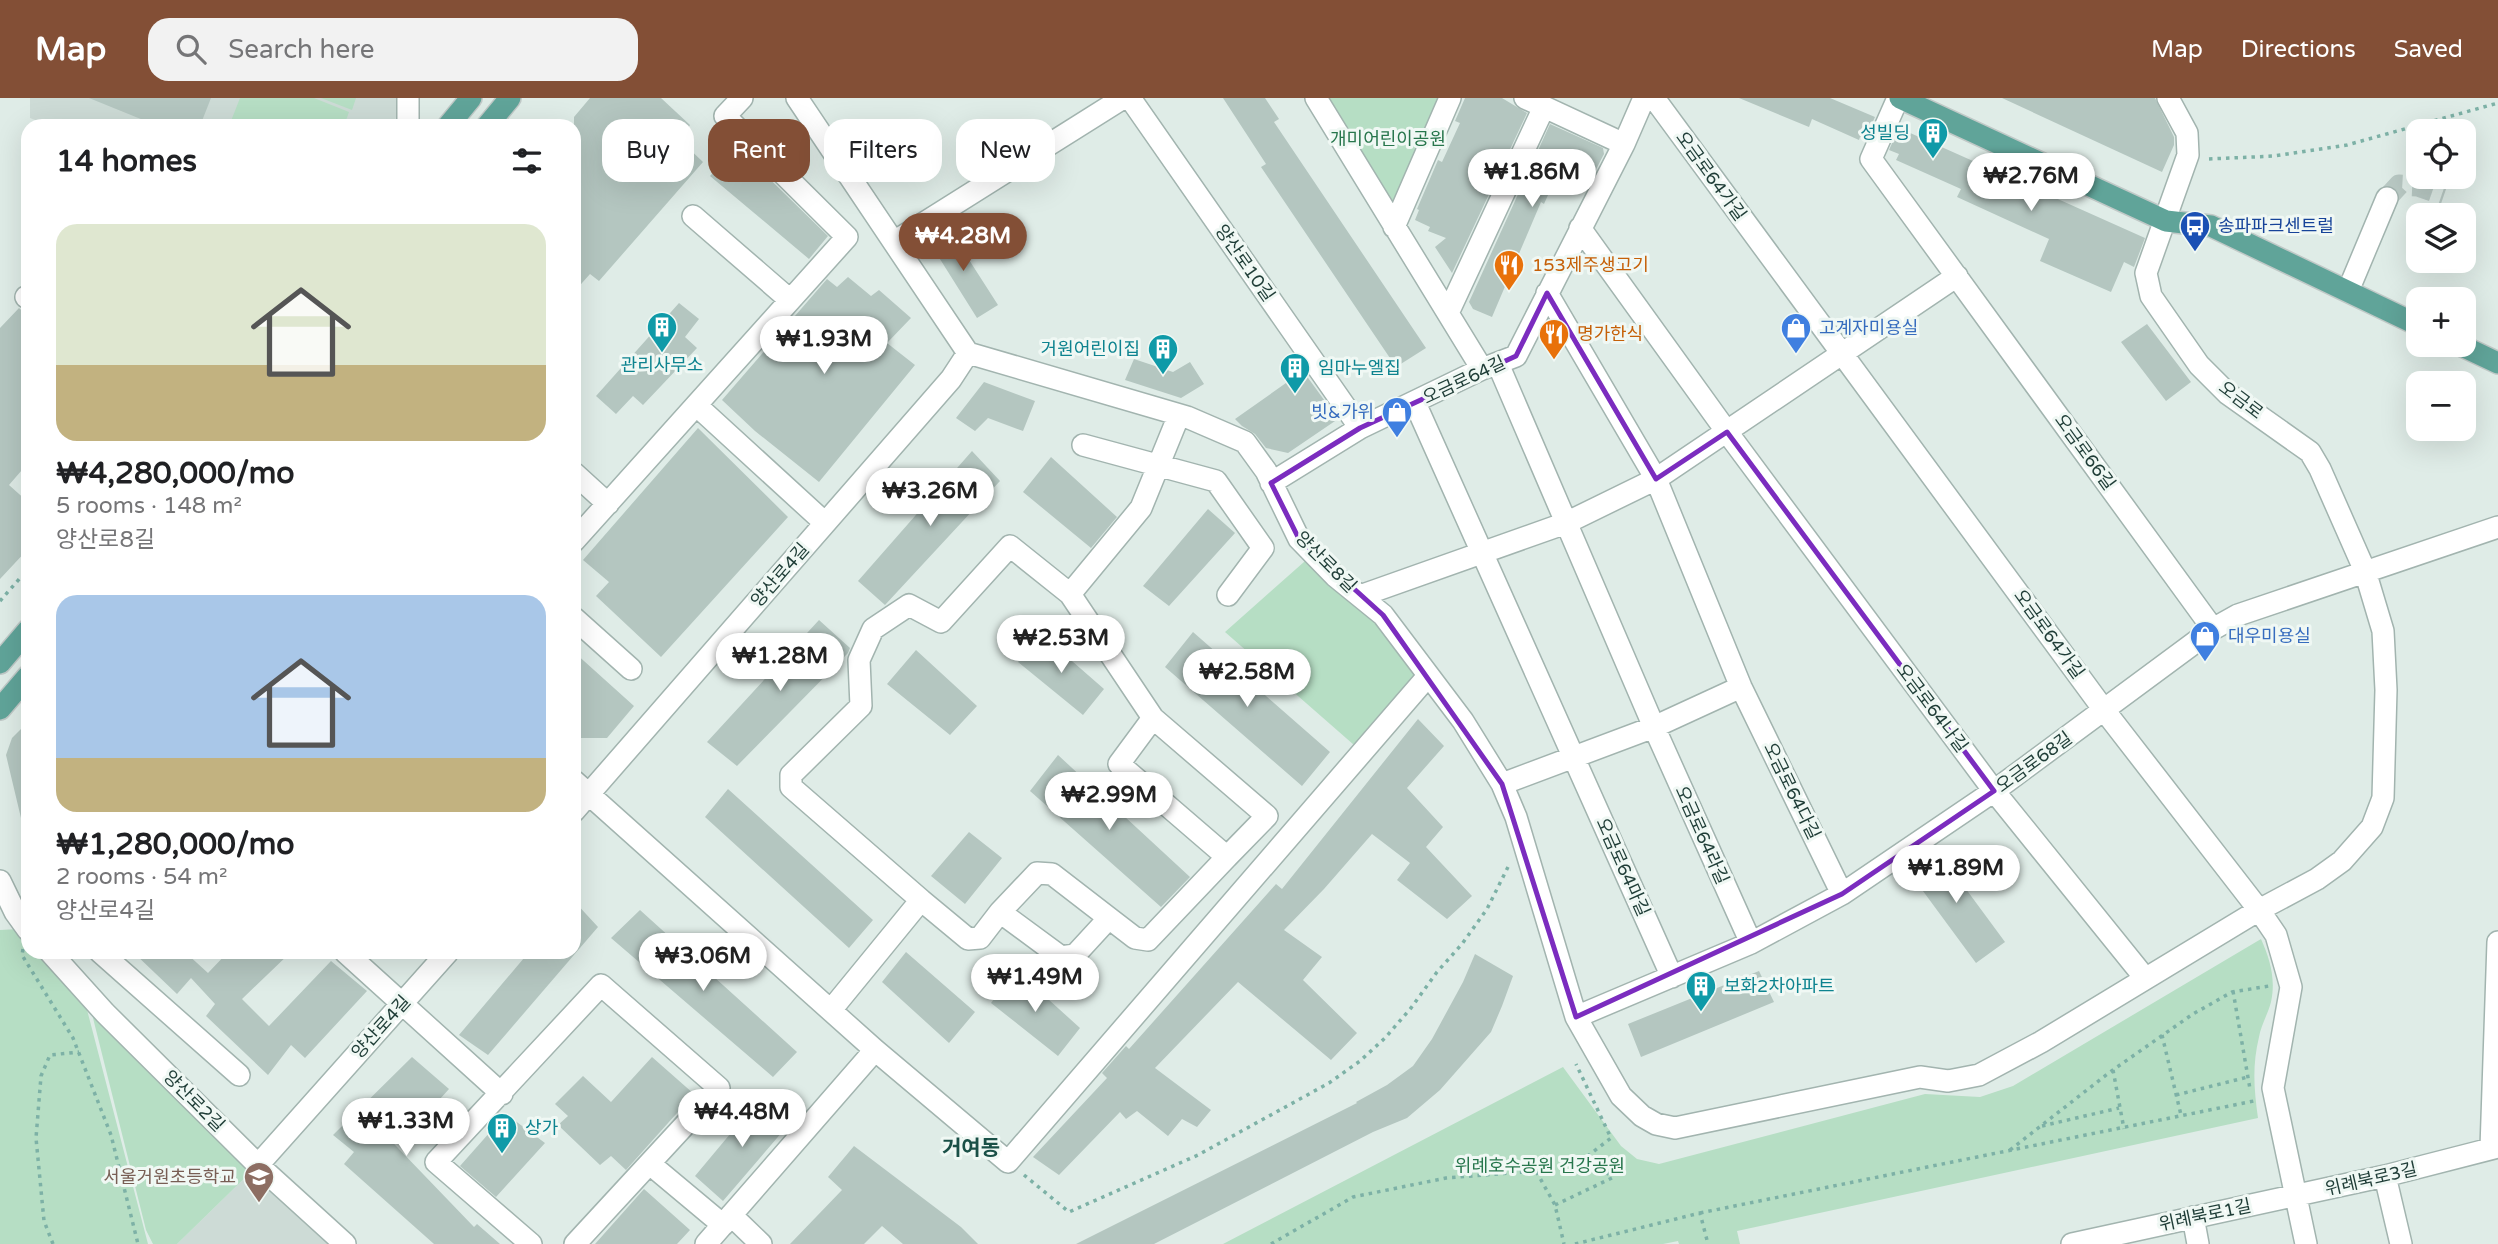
<!DOCTYPE html>
<html lang="en">
<head>
<meta charset="utf-8">
<style>
	:root { --surface:#fff; --page:#f2f2f2; --text:#202124; --muted:#757577; --accent:#834f36 }
	body { margin:0; font-family:"Varela Round","Noto Sans KR",sans-serif; background:var(--page); color:var(--text); height:100vh; display:flex; flex-direction:column; font-size:26px; white-space:nowrap }
	* { box-sizing:border-box; margin:0 }
	p { font-size:23px; color:var(--muted) }
	.icon { flex:none; width:38px; height:38px; fill:none; stroke:currentColor; stroke-width:2; stroke-linecap:round; stroke-linejoin:round }
	.map { position:relative; flex:1; overflow:hidden }
	.sheet { position:absolute; left:21px; top:21px; width:560px; height:840px; display:flex; flex-direction:column; background:var(--surface); border-radius:21px; box-shadow:0 7px 28px #0002 }
	.sheet>* { flex:none }
	.guide { position:absolute; left:602px; top:21px; width:665px; height:63px; display:flex; gap:14px }
	.buttons { position:absolute; left:2406px; top:21px; display:grid; gap:14px }
	.buttons a { display:grid; place-items:center; width:70px; height:70px; border-radius:14px; background:var(--surface); box-shadow:0 7px 28px #0002; font-size:35px }
	.price { position:absolute; translate:-50% -60px; padding:0 16px; border-radius:24px; background:#fff; color:#222; font-size:23px; line-height:46px; filter:drop-shadow(0 2px 4px #0008) }
	.price::after { content:''; position:absolute; left:50%; top:42px; width:21px; height:16px; margin-left:-10px; background:inherit; clip-path:polygon(0 0,100% 0,50% 100%) }
	.price.active { background:var(--accent); color:#fff }
	ul { padding:0; list-style:none }
	li { display:grid; align-content:center; gap:14px; height:371px; padding:0 35px }
	li span { display:grid; place-items:center; height:217px; border-radius:21px; color:#555 }
	li>.icon { margin-inline-start:auto }
	span .icon { width:126px; height:126px; fill:#fffc; stroke-width:1 }
	li b { font-size:30px }
	h2 { display:flex; justify-content:space-between; align-items:center; height:84px; padding:0 35px; font-size:30px }
	.pill { padding:0 24px; border-radius:21px; background:var(--surface); box-shadow:0 7px 28px #0002; font-size:24px; line-height:63px }
	.pill.active { background:var(--accent); color:#fff }
	header { display:flex; align-items:center; gap:42px; box-sizing:border-box; height:98px; padding:0 35px; background:var(--accent); color:#fff }
	header strong { font-size:33px }
	nav { display:flex; gap:38px; margin-inline-start:auto; font-size:24px }
	.search { width:490px; height:63px; background:var(--page); display:flex; align-items:center; gap:18px; box-sizing:border-box; padding:0 24px; border-radius:21px; color:var(--muted); font-size:26px }
	.map>svg:first-child { display:block }
</style>
</head>
<body>
<header>
<strong>Map</strong>
<div class="search"><svg class="icon" aria-label="search" viewBox="0 0 24 24"><circle cx="10" cy="10" r="6"/><path d="M15 15l6 6"/></svg>Search here</div>
<nav><a>Map</a><a>Directions</a><a>Saved</a></nav>
</header>
<div class="map">
<svg width="2498" height="1146" viewBox="0 0 2498 1146">
	<rect width="100%" height="100%" fill="#dfece7"/>
	<path fill="#cddbd6" d="M30,0H398L395,28H51L30,20Z
		M258,1067L345,1146H177Z"/>
	<path fill="#b6dec4" d="M240,0H314L349,14L344,28H229Z
		M321,0H356L352,12Z
		M1316,0H1450L1394,129Z
		M1313,456L1428,578L1362,654L1225,534Z
		M19,831L28,840V854H40L85,904L148,1146H0V832Z
		M2261,841C2270,861 2276,881 2271,904C2268,916 2261,927 2259,939C2252,968 2254,991 2258,1020L1737,1133L1740,1146H1679L1678,1143L1663,1146H1223L1563,969L1621,1048L1637,1061L1659,1066L1925,996L1980,999L2013,988Z
		M87,896L258,1067L177,1146H153L146,1132Z"/>
	<path fill="#b4c6c0" d="M89,0H211L200,28H158Z
		M590,0H661L690,27L680,42L703,64L599,183L590,176L574,194V19Z
		M1223,0H1265L1279,21L1274,24L1426,250L1396,269L1261,69L1266,66Z
		M1465,0H1502L1527,15L1452,175L1435,149L1446,140L1428,133L1430,129L1415,122L1419,112L1417,111L1438,62L1442,64L1460,25L1455,23Z
		M1739,0H1830L1875,19L1865,41L1860,39L1859,42L1812,21L1809,29Z
		M2002,0H2155L2174,39V47L2162,74Z
		M1550,26L1603,50L1604,56L1591,81L1561,68L1544,106L1541,104L1492,219L1473,211L1469,204Z
		M1899,30L2145,140L2134,169L2124,164L2111,194L2040,163L2049,141L1957,99L1961,91L1896,62L1899,56L1889,52Z
		M737,49L828,138L809,161L710,78Z
		M948,129L998,207L977,220L928,142Z
		M848,179L871,198L879,192L911,220L887,245L915,267L819,384L755,333L722,302L827,181L837,189Z
		M679,205L699,221L685,239L697,250L643,307L633,298L616,316L596,298Z
		M19,210L28,218V365L9,387L28,404V451L0,481V230Z
		M2147,226L2191,284L2166,303L2121,244Z
		M1134,261L1173,274L1190,264L1204,286L1181,300L1125,282Z
		M1303,273L1338,321L1288,355L1266,350L1255,336L1242,328L1235,321Z
		M984,284L1035,303L1023,333L988,320L975,333L956,320Z
		M698,330L788,419L661,559L596,498L609,484L583,462Z
		M972,353L1000,383L885,507L858,483Z
		M1051,359L1117,419L1091,450L1023,394Z
		M1208,411L1235,435L1169,508L1143,488Z
		M819,522L850,550L848,555L737,668L707,644Z
		M1193,534L1330,654L1302,688L1165,569Z
		M1041,536L1104,591L1083,617L1018,564Z
		M916,552L977,608L950,637L887,586Z
		M574,554L634,608L607,640H574Z
		M1418,621L1444,648L1407,690L1443,729L1426,749L1472,798L1447,821L1397,782L1410,765L1372,736L1324,791L1284,832L1322,859L1303,882L1357,935L1331,962L1238,884L1155,970L1211,1012L1197,1029L1182,1021L1168,1038L1137,1013L1126,1021L1120,1014L1059,1077L1033,1059L1107,980L1102,975L1126,948L1129,951L1276,786L1282,791Z
		M28,624V719L21,720L6,657L12,640Z
		M1058,657L1190,779L1161,809L1030,693Z
		M728,691L873,822L849,850L705,719Z
		M969,734L1002,760L965,806L931,778Z
		M1935,749L2005,844L1976,865L1906,770Z
		M574,803L598,829L488,957L459,937L529,854H574Z
		M640,812L797,954L773,979L611,840Z
		M133,854H185L208,875L228,854H291L242,901L269,928L331,863L367,893L305,960L291,947L268,977L206,918L215,906L191,880L177,896Z
		M906,854L975,914L949,945L882,884Z
		M1475,856L1513,878L1502,908L1491,934L1440,992L1407,1020L1373,1034L1154,1146H1076L1357,1005L1356,1004L1387,987L1413,968L1432,941L1463,884Z
		M1016,872L1080,930L1058,958L991,905Z
		M1759,873L1774,904L1641,959L1628,926Z
		M412,959L449,991L412,1032L386,1011L373,1024L474,1129L477,1126L500,1146H434L344,1066L354,1054L333,1037Z
		M652,959L694,996L626,1072L611,1058L600,1067L558,1027L568,1018L555,1006L583,978L611,1004Z
		M761,999L789,1026L723,1103L695,1078Z
		M506,1016L545,1045L496,1099L460,1068Z
		M854,1048L961,1129L978,1146H903L882,1128L864,1146H790L842,1092L828,1079Z
		M644,1091L690,1132L677,1146H595Z"/>
	<g fill="none" stroke-linecap="round" stroke-linejoin="round">
		<path stroke="#b9c9c4" stroke-width="21" stroke-dasharray="21 10" stroke-linecap="butt" d="M2387,100L2399,87L2418,88L2444,97"/>
		<g stroke="#a2b4af" stroke-width="24">
			<path id="minor" d="M408,0V28
				M797,0L968,255L1187,319L1245,344L1266,373L1299,441L1335,478L1383,517L1463,623L1502,686L1516,719L1576,919L1621,998L1642,1018L1656,1026L1675,1030L1920,979L1948,983L1979,977L2041,944L2259,812L2317,781L2342,763L2372,729L2383,700L2386,592L2383,533L2365,473L2320,371L2310,354L2228,296L2199,267L2151,198L2146,175L2188,57L2187,35L2168,0
				M1130,0L1360,330
				M1316,0L1482,271
				M1525,0L1624,46
				M1654,0L2104,612L2259,812L2276,837L2291,889L2273,990L2306,1146
				M1898,0L1871,61L2213,531
				M693,118L790,202
				M1394,129L1450,0
				M1580,130L1727,334L1994,693L2145,880
				M894,144L1123,0
				M2348,193L2387,100
				M1547,195L1656,381L1741,589L1842,796
				M26,199L28,200
				M1448,215L1544,9
				M1498,266L1654,629L1751,845
				M1415,305L1672,879
				M696,307L825,425
				M1083,347L1216,383L1263,450L1228,497
				M574,375L608,406
				M1271,385L1360,330L1482,271L1516,258L1624,46L1644,0
				M574,443L847,139L725,18L742,0
				M1070,496L1153,620
				M1360,498L1566,425L1656,381L1957,178
				M574,520L631,571
				M574,683L875,952L1008,1064L1428,578
				M1502,686L1654,629L1741,589
				M574,713L951,281L968,255
				M0,783L15,814L28,832
				M921,802L968,841L980,840L1000,814L1037,775L1052,776L1109,820L1075,857L1061,859L1000,814
				M1109,820L1135,840L1148,842L1227,759L1119,666L1153,620L1267,718L1227,759
				M50,854L105,915L258,1067L345,1146
				M100,854L239,977
				M345,854L502,996
				M831,912L921,802L791,689V677L861,608L859,562L873,531L909,507L941,524L1010,448L1070,496L1141,410L1179,317
				M1576,919L1751,845L1842,796L1994,693L2213,531L2238,517L2498,429
				M2491,1050L2498,844
				M650,1066L723,1127
				M258,1067L448,854
				M2385,1078L2401,1146
				M731,1117L761,1146
				M2193,1119L2198,1146
				M531,1146L436,1064L601,887L719,990L575,1146
				M706,1146L875,952
				M2072,1146L2385,1078L2498,1049"/>
		</g>
		<g stroke="#c0c9c7" stroke-width="24">
			<path id="major" d="M1900,0L2166,123L2211,128L2418,227
				M448,28L471,0
				M487,28L510,0
				M2460,247L2498,265
				M0,565L28,532
				M0,611L28,578"/>
		</g>
		<path stroke="#7db1a6" stroke-width="3.5" stroke-dasharray="3.5 5" stroke-linecap="butt" d="M2209,61L2274,58L2347,47L2498,5
			M0,503L28,471
			M23,851L22,857L73,940L111,1037L138,1146
			M2233,893L2250,991
			M2162,937L2181,1017
			M2113,972L2124,1031
			M2176,997L2248,979
			M2042,1028L2119,1010
			M2010,1052L2110,974L2193,916L2232,894L2269,888
			M1024,1077L1069,1114L1198,1057L1329,985L1360,963L1385,940L1411,910L1437,874L1462,846L1487,811L1508,769
			M1555,1107L1612,1080L1589,1057L1611,1040L1576,966
			M1700,1115L2254,1003
			M53,1146L44,1123L36,1040L41,978L50,957L79,954
			M1271,1146L1353,1099L1446,1080L1536,1073L1555,1107L1564,1146
			M1575,1146L1700,1115L1708,1146"/>
		<use href="#minor" stroke="#fff" stroke-width="21"/>
		<use href="#major" stroke="#60a499" stroke-width="21"/>
	</g>
	<path fill="none" stroke="#7b2cbf" stroke-width="5" stroke-linejoin="round" d="M1547,195L1656,381L1727,334L1994,693L1842,796L1576,919L1502,686L1383,517L1299,441L1271,385L1360,330L1516,258Z"/>
	<defs>
		<g id="building-pin" transform="scale(1.575)"><path d="M0 17L-7.5 6A9.5 9.5 0 1 1 7.5 6Z" fill="#0f9aa8" stroke="#f0f8f4"/><path d="M-4-6H4V6H1V3H-1V6H-4ZM-2.5-4.3h1.7v1.8h-1.7ZM.8-4.3h1.7v1.8H.8ZM-2.5-1h1.7V.8h-1.7ZM.8-1h1.7V.8H.8Z" fill="#fff"/></g>
		<g id="bus-pin" transform="scale(1.575)"><path d="M0 17L-7.5 6A9.5 9.5 0 1 1 7.5 6Z" fill="#1a4fb4" stroke="#f0f8f4"/><path d="M-5-6H5V4H4V6H2V4H-2V6H-4V4H-5ZM-3.5-4V0h7V-4ZM-3.5 1.2v1.5H-2V1.2ZM2 1.2v1.5H3.5V1.2Z" fill="#fff"/></g>
		<g id="restaurant-pin" transform="scale(1.575)"><path d="M0 17L-7.5 6A9.5 9.5 0 1 1 7.5 6Z" fill="#e8710a" stroke="#f0f8f4"/><path d="M-5-6h1v4h1v-4h1v4h1v-4h1v5L-1.5 .5V6h-2V.5L-5-1ZM5-6V6H3V1.5H1.5Q1.5-4 5-6Z" fill="#fff"/></g>
		<g id="shop-pin" transform="scale(1.575)"><path d="M0 17L-7.5 6A9.5 9.5 0 1 1 7.5 6Z" fill="#3f7fe0" stroke="#f0f8f4"/><path d="M-5-2.5h2.3a2.7 3.5 0 0 1 5.4 0H5L5.5 6h-11ZM-1.5-2.5h3a1.5 2.3 0 0 0-3 0Z" fill="#fff"/></g>
		<g id="school-pin" transform="scale(1.575)"><path d="M0 17L-7.5 6A9.5 9.5 0 1 1 7.5 6Z" fill="#8d6e63" stroke="#f0f8f4"/><path d="M0-5L7-2L0 1L-7-2ZM-4 1L0 2.5L4 1V4Q0 6-4 4Z" fill="#fff"/></g>
	</defs>
	<g fill-rule="evenodd">
		<use href="#building-pin" x="1933" y="35"/>
		<use href="#bus-pin" x="2195" y="128"/>
		<use href="#restaurant-pin" x="1509" y="167"/>
		<use href="#building-pin" x="662" y="229"/>
		<use href="#shop-pin" x="1796" y="230"/>
		<use href="#restaurant-pin" x="1554" y="236"/>
		<use href="#building-pin" x="1163" y="251"/>
		<use href="#building-pin" x="1295" y="270"/>
		<use href="#shop-pin" x="1397" y="314"/>
		<use href="#shop-pin" x="2205" y="538"/>
		<use href="#building-pin" x="1701" y="888"/>
		<use href="#building-pin" x="502" y="1030"/>
		<use href="#school-pin" x="259" y="1079"/>
	</g>
	<g text-anchor="middle" stroke-width="6" stroke-linejoin="round" paint-order="stroke">
		<g font-size="18" fill="#0d838f" stroke="#f0f8f4" text-anchor="start">
			<text x="1910" y="41" text-anchor="end">성빌딩</text>
			<text x="1140" y="257" text-anchor="end">거원어린이집</text>
			<text x="662" y="273" text-anchor="middle">관리사무소</text>
			<text x="1318" y="276">임마누엘집</text>
			<text x="1724" y="894">보화2차아파트</text>
			<text x="525" y="1036">상가</text>
		</g>
		<g font-size="18" fill="#27764c" stroke="#f0f8f4">
			<text x="1388" y="47">개미어린이공원</text>
			<text x="1540" y="1074">위례호수공원 건강공원</text>
		</g>
		<g font-size="18" fill="#1f3d37" stroke="#f0f8f4">
			<text transform="translate(1711 78) rotate(54)" y="6">오금로64가길</text>
			<text transform="translate(1245 165) rotate(55)" y="6">양산로10길</text>
			<text transform="translate(1464 282) rotate(-25)" y="6">오금로64길</text>
			<text transform="translate(2241 302) rotate(37)" y="6">오금로</text>
			<text transform="translate(2085 354) rotate(54)" y="6">오금로66길</text>
			<text transform="translate(1326 464) rotate(45)" y="6">양산로8길</text>
			<text transform="translate(780 477) rotate(-49)" y="6">양산로4길</text>
			<text transform="translate(2049 536) rotate(54)" y="6">오금로64가길</text>
			<text transform="translate(1932 610) rotate(53)" y="6">오금로64나길</text>
			<text transform="translate(2034 664) rotate(-36)" y="6">오금로68길</text>
			<text transform="translate(1792 693) rotate(64)" y="6">오금로64다길</text>
			<text transform="translate(1702 737) rotate(66)" y="6">오금로64라길</text>
			<text transform="translate(1623 769) rotate(66)" y="6">오금로64마길</text>
			<text transform="translate(381 929) rotate(-48)" y="6">양산로4길</text>
			<text transform="translate(194 1003) rotate(45)" y="6">양산로2길</text>
			<text transform="translate(2371 1081) rotate(-13)" y="6">위례북로3길</text>
			<text transform="translate(2205 1117) rotate(-12)" y="6">위례북로1길</text>
		</g>
		<g font-size="18" fill="#164399" stroke="#f0f8f4" text-anchor="start">
			<text x="2218" y="134">송파파크센트럴</text>
		</g>
		<g font-size="18" fill="#c56008" stroke="#f0f8f4" text-anchor="start">
			<text x="1532" y="173">153제주생고기</text>
			<text x="1577" y="242">명가한식</text>
		</g>
		<g font-size="18" fill="#366cbe" stroke="#f0f8f4" text-anchor="start">
			<text x="1819" y="236">고계자미용실</text>
			<text x="1374" y="320" text-anchor="end">빗&amp;가위</text>
			<text x="2228" y="544">대우미용실</text>
		</g>
		<g font-size="18" fill="#785e54" stroke="#f0f8f4" text-anchor="end">
			<text x="236" y="1085">서울거원초등학교</text>
		</g>
		<g font-size="21" font-weight="bold" fill="#1a5047" stroke="#f0f8f4">
			<text x="971" y="1057">거여동</text>
		</g>
	</g>
</svg>
<div class="buttons">
<a><svg class="icon" aria-label="locate" viewBox="0 0 24 24"><circle cx="12" cy="12" r="6"/><path d="M12 2v4M12 18v4M2 12h4M18 12h4"/></svg></a>
<a><svg class="icon" aria-label="layers" viewBox="0 0 24 24"><path d="M12 4l9 5-9 5-9-5zM3 14l9 5 9-5"/></svg></a>
<a>+</a>
<a>−</a>
</div>
<b class="price" style="left:1532px;top:111px">₩1.86M</b>
<b class="price" style="left:2031px;top:115px">₩2.76M</b>
<b class="price active" style="left:963px;top:175px">₩4.28M</b>
<b class="price" style="left:824px;top:278px">₩1.93M</b>
<b class="price" style="left:930px;top:430px">₩3.26M</b>
<b class="price" style="left:1061px;top:577px">₩2.53M</b>
<b class="price" style="left:780px;top:595px">₩1.28M</b>
<b class="price" style="left:1247px;top:611px">₩2.58M</b>
<b class="price" style="left:1109px;top:734px">₩2.99M</b>
<b class="price" style="left:1956px;top:807px">₩1.89M</b>
<b class="price" style="left:703px;top:895px">₩3.06M</b>
<b class="price" style="left:1035px;top:916px">₩1.49M</b>
<b class="price" style="left:742px;top:1051px">₩4.48M</b>
<b class="price" style="left:406px;top:1060px">₩1.33M</b>
<div class="guide">
<a class="pill">Buy</a>
<a class="pill active">Rent</a>
<a class="pill">Filters</a>
<a class="pill">New</a>
</div>
<section class="sheet">
<h2>14 homes<svg class="icon" aria-label="filters" viewBox="0 0 24 24"><path d="M4 7h16M4 17h16"/><circle cx="9" cy="7" r="2"/><circle cx="15" cy="17" r="2"/></svg></h2>
<ul>
<li><span style="background:linear-gradient(#dfe7d0 65%,#c2b280 0)"><svg class="icon" aria-label="home" viewBox="0 0 24 24"><path d="M3 11l9-7 9 7M6 9v11h12V9"/></svg></span><div><b>₩4,280,000/mo</b><p>5 rooms · 148 m²</p><p>양산로8길</p></div></li>
<li><span style="background:linear-gradient(#a9c7e8 75%,#c2b280 0)"><svg class="icon" aria-label="home" viewBox="0 0 24 24"><path d="M3 11l9-7 9 7M6 9v11h12V9"/></svg></span><div><b>₩1,280,000/mo</b><p>2 rooms · 54 m²</p><p>양산로4길</p></div></li>
</ul>
</section>
</div>
</body>
</html>
